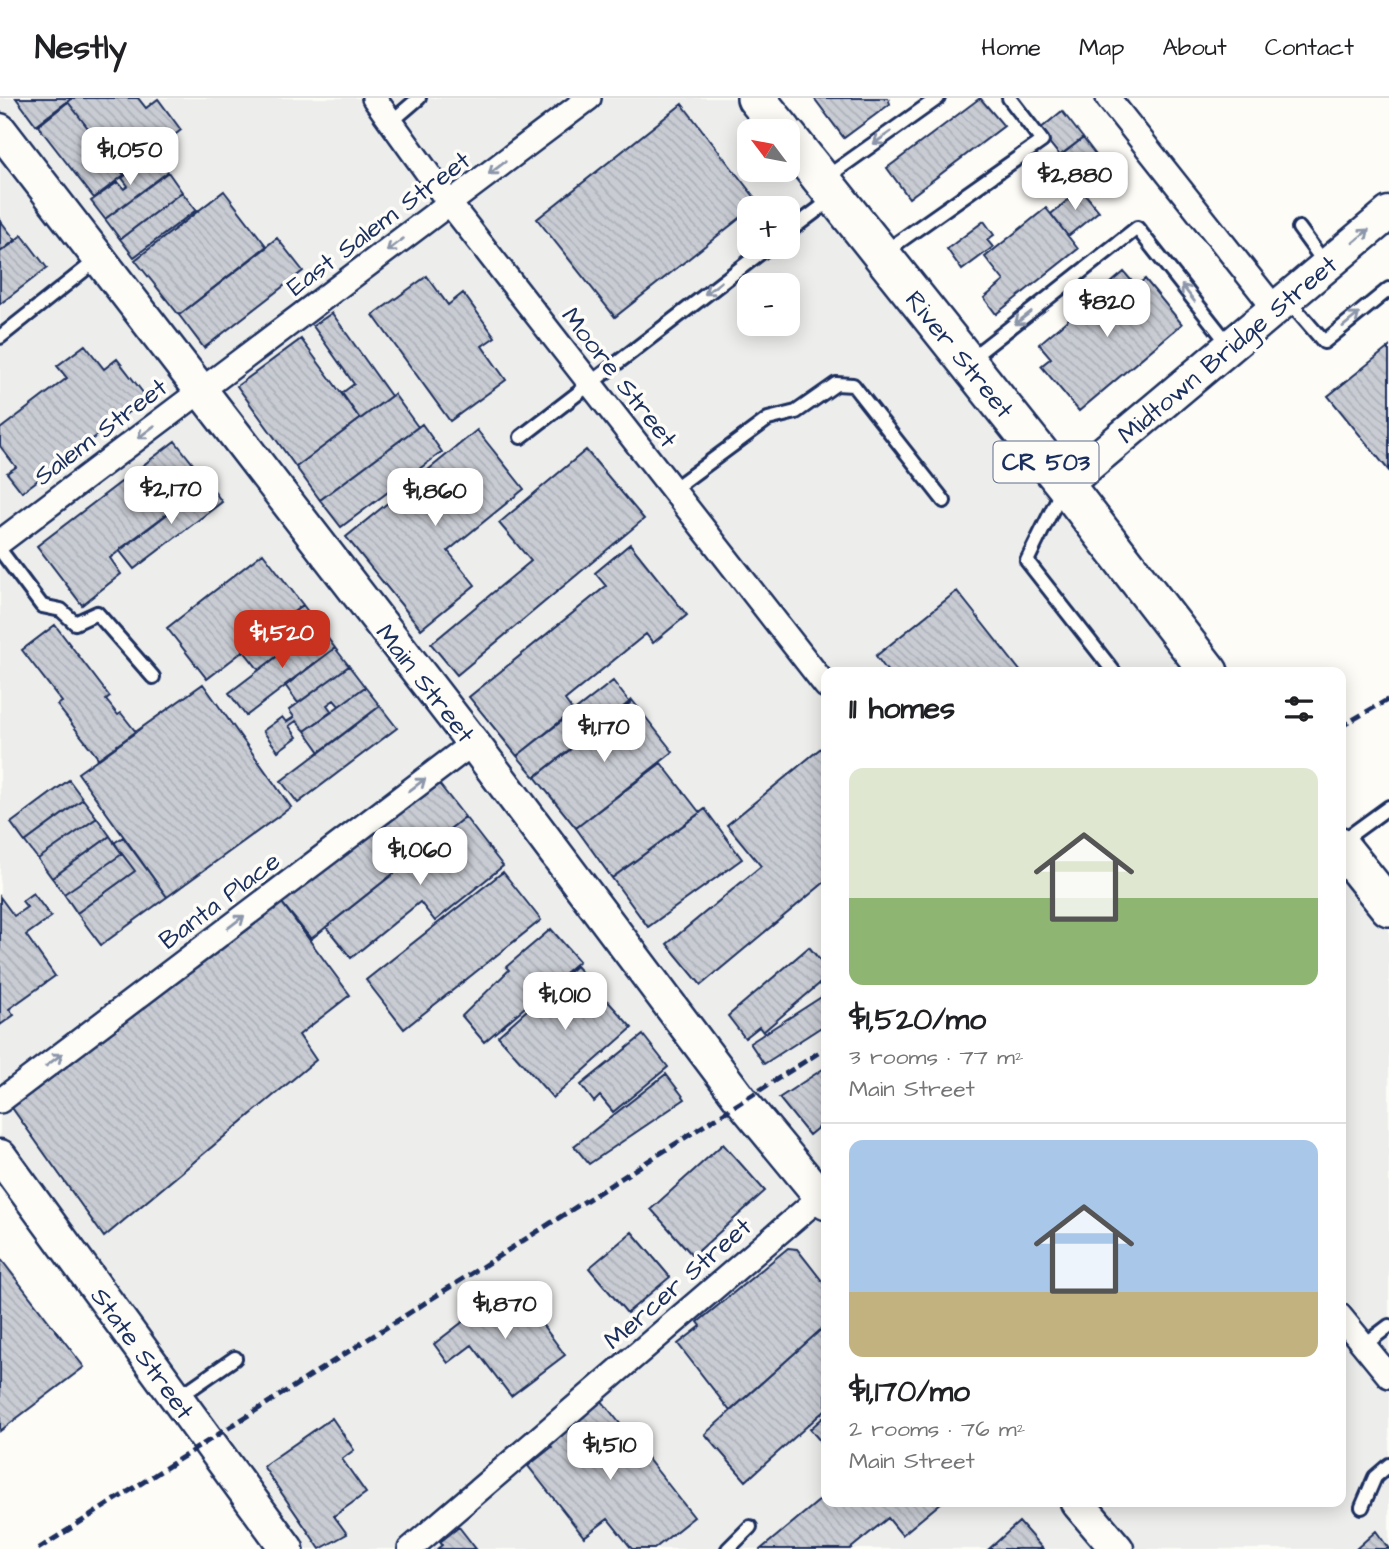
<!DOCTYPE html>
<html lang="en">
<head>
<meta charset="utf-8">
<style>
	:root { --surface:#fff; --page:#f6f6f6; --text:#202124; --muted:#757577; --line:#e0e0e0; --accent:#c8321e }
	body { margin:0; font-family:"Architects Daughter",sans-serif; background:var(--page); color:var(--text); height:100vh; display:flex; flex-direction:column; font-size:26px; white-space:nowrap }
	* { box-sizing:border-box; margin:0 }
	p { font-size:23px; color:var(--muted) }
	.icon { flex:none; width:38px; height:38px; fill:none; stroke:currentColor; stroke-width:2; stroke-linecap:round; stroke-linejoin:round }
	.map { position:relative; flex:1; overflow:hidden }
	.side { position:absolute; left:821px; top:569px; width:525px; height:840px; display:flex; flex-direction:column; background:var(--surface); border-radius:14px; box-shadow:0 4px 18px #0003 }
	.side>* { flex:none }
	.needle { width:46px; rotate:302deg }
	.buttons { position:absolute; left:737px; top:21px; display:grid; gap:14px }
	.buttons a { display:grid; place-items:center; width:63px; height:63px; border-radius:14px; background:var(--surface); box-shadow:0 4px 18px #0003; font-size:35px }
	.price { position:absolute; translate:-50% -60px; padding:0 16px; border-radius:14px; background:#fff; color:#222; font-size:23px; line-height:46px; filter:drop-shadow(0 2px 4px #0008) }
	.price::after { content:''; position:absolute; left:50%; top:42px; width:21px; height:16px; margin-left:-10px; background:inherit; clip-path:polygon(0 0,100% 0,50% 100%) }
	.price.selected { background:var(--accent); color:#fff }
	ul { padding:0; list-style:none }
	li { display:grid; align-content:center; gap:14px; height:371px; padding:0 28px }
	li+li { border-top:2px solid var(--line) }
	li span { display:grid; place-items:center; height:217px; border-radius:14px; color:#555 }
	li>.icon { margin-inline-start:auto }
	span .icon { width:126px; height:126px; fill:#fffc; stroke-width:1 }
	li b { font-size:30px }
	h2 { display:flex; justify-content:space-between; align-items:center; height:84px; padding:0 28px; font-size:30px }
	header { display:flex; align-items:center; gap:42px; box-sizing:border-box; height:98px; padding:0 35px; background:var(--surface); border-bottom:2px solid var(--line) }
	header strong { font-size:33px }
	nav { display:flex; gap:38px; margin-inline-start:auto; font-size:24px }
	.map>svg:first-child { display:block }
</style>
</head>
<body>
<header>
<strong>Nestly</strong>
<nav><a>Home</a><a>Map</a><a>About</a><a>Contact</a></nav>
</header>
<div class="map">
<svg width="1389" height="1451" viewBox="0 0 1389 1451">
	<defs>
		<pattern id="building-back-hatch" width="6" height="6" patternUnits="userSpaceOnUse" patternTransform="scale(1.75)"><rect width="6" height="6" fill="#c9ccd3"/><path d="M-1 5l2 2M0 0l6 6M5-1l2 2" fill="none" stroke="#acb0b8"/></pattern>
	</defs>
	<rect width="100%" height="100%" fill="#fdfcf7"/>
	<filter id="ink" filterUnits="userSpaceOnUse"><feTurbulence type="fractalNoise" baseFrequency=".0143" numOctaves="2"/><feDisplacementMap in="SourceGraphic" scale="14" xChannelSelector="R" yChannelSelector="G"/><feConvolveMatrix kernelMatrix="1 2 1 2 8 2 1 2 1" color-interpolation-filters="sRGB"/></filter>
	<g filter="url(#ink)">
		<path fill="#edeeec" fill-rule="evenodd" d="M0,0H756L783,33H749V72H788V39L1209,574H826V1404H1340L1341,748L1389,809V1451H287L0,1058ZM749,110H788V149H749ZM749,187H788V226H749Z"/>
		<path fill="url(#building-back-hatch)" stroke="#1b2f5e" stroke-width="2" d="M16,0H72L36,27Z
			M73,0H138L146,10L158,1L181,32L124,77L68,4Z
			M814,0H888L890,6L844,40Z
			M980,0L1004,28L909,100L887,70Z
			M68,4L124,77L94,100L38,28Z
			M682,6L759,105L615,219L537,121Z
			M1062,13L1083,40L1060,58L1039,32Z
			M1083,40L1102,65L1059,97L1041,72Z
			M154,56L168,74L105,121L91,103L118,84L124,91L128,88L122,80Z
			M168,74L182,94L120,141L105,121Z
			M1081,91L1099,113L1068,138L1051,116Z
			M224,93L267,149L179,217L135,162Z
			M182,94L196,112L134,159L120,141Z
			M1046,110L1078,151L996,216L984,200L1004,183L985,159Z
			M0,122L16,143L0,154Z
			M984,123L994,137L987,142L993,149L962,172L947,151Z
			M22,137L47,170L0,206V154Z
			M277,140L303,173L204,250L179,217Z
			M1124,174L1136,188L1145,181L1182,226L1079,313L1041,268L1051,260L1039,246Z
			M427,178L448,207L463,195L495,239L482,248L506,282L450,323L373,217Z
			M332,215L391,298L360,321L342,295L354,286L313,228Z
			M301,241L360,321L296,369L237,288Z
			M85,247L104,271L117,261L147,300L22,394L7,375L16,369L0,348V331L67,280L57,268Z
			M1389,249V373L1328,298Z
			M394,296L418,329L320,402L296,369Z
			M422,326L442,354L341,429L320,402Z
			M477,332L524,391L448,453L475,487L421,531L346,439Z
			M175,343L208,385L110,460L121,476L82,507L37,448Z
			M586,352L644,421L457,577L431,546L531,463L499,425Z
			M208,385L222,404L134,471L119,452Z
			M630,446L687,517L653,545L646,536L565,602L573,613L517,658L469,599L606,488L595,475Z
			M263,455L303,507L207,581L167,530Z
			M957,493L1021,574H888L876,558Z
			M303,507L318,527L259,572L243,552Z
			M55,527L110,599L106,602L118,617L121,615L136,634L99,661L57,607L62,604L22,552Z
			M318,527L335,550L246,618L229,595Z
			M335,550L349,568L298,605L285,587Z
			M349,568L365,589L339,608L334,602L327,607L332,614L305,633L296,623L289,628L297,639L278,653L263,633L282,619L286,624L294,619L289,612Z
			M613,583L630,605L535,679L517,658Z
			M203,586L291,709L167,799L78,675Z
			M365,589L380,608L320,654L305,633Z
			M632,602L673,654L576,730L535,679Z
			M380,608L397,630L298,705L281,683Z
			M821,650L826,656V783L701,887L667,846L761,768L727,727Z
			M661,665L700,715L612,780L576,730Z
			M69,682L83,701L25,744L11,725Z
			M436,682L465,719L311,841L282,805Z
			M83,701L97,720L38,761L25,744Z
			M705,711L742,761L648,829L612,780Z
			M465,719L503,768L435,823L420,804L351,860L326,829Z
			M97,720L110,738L52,780L38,761Z
			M110,738L122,756L64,796L52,780Z
			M123,739L167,799L101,847L77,815L135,773L114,745Z
			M122,756L135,773L77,815L64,796Z
			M503,774L541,822L404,931L366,882Z
			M33,795L51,819L26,837L55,878L9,911L14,917L0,927V799L14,818L27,809L22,803Z
			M282,805L350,897L299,937L316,962L104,1139L10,1007Z
			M551,831L579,863L484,944L462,918L509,872L506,869Z
			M809,849L826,869V880L763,934L759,929L745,940L728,918Z
			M576,868L632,930L553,1000L498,938Z
			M826,896V926L764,966L750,945Z
			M643,937L668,969L613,1014L600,998L594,1004L581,987Z
			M826,969V1023L809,1037L779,1000Z
			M666,976L685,1001L589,1066L574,1048Z
			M723,1046L765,1093L693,1158L651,1111Z
			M632,1134L670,1179L627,1215L589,1170Z
			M788,1150L797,1151L826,1188V1227L730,1313L678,1246L701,1228L698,1224Z
			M0,1160L84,1269L0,1333Z
			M512,1186L565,1257L511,1298L472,1247L448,1265L434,1246Z
			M826,1227V1311L746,1383L705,1336Z
			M602,1303L694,1419L654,1451H632L608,1421L584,1439L528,1368L552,1349L549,1346Z
			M826,1317V1350L810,1331Z
			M332,1320L354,1352L342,1361L366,1395L334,1418L347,1436L320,1451L263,1368Z
			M826,1397V1404H942L902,1437L888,1420L850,1451H761Z
			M1019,1424L1043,1451H989Z
			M459,1429L476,1451H437L442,1447L440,1444Z
			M1376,1433L1389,1451H1356Z"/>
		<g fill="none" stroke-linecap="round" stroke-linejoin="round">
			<g stroke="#1b2f5e" stroke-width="18">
				<path id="lane" d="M391,24L419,0
					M824,81L938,0
					M1299,130L1326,167
					M788,134L832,101
					M883,155L1042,43L1009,0
					M1287,201L1324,244L1389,191
					M0,239L98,161
					M969,262L1137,130L1230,248
					M521,339L768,149
					M672,392L768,321L796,314L836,286L853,287L944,403
					M1062,392L1027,463L1114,574
					M0,452L42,508L61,512L75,525L97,515L153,579
					M1341,744L1389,709
					M1364,1247L1389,1228
					M176,1301L235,1260
					M1362,1409L1375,1379L1389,1367
					M728,1451L750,1429"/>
			</g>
			<g stroke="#1b2f5e" stroke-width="28">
				<path id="street" d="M374,0L450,106L826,588
					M1108,0L1275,211
					M0,444L589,0
					M0,1003L473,645
					M1340,1218L1389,1278
					M410,1451L826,1094"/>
			</g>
			<g stroke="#1b2f5e" stroke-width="37">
				<path id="secondary" d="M0,32L473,645L741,1002L826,1105
					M1065,387L1389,115
					M0,1058L287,1451
					M1077,1404L1117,1451"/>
			</g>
			<g stroke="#1b2f5e" stroke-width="42">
				<path id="primary" d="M756,0L783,33
					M788,39L1065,387L1209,574
					M1340,748L1389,809"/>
			</g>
			<use href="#lane" stroke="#fdfcf7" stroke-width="12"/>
			<use href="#street" stroke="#fdfcf7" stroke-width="23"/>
			<use href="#secondary" stroke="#fdfcf7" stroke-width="32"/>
			<use href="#primary" stroke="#fdfcf7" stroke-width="37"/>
			<path stroke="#1b2f5e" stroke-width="5" stroke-dasharray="10 5" stroke-linecap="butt" d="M1340,629L1389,601
				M38,1451L826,950"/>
		</g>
		<defs><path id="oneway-shaft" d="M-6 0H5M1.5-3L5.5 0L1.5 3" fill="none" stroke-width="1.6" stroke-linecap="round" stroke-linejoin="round" transform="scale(1.75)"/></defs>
		<g stroke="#8c96aa">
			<use href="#oneway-shaft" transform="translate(882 40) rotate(145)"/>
			<use href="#oneway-shaft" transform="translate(497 70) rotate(143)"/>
			<use href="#oneway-shaft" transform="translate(1361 138) rotate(-40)"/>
			<use href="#oneway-shaft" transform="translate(395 147) rotate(143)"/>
			<use href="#oneway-shaft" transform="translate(713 190) rotate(143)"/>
			<use href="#oneway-shaft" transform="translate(1188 195) rotate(-128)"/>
			<use href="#oneway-shaft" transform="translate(1023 220) rotate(142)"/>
			<use href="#oneway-shaft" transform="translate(1351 222) rotate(-39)"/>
			<use href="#oneway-shaft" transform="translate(146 334) rotate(143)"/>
			<use href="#oneway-shaft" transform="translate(417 687) rotate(-37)"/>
			<use href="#oneway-shaft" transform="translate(236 824) rotate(-37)"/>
			<use href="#oneway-shaft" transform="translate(54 962) rotate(-37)"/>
		</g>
	</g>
	<g text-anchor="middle" stroke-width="7" stroke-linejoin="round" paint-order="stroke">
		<rect fill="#fdfcf7" stroke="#5f6c8c" stroke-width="2" x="993.5" y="343.5" width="105" height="41" rx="5"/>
		<g font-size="24" font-weight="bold" fill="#1b2f5e">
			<text x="1046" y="372">CR 503</text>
		</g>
		<g font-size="26" fill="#1b2f5e" stroke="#fdfcf7">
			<text transform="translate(378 125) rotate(-37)" y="9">East Salem Street</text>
			<text transform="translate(1227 251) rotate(-40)" y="9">Midtown Bridge Street</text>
			<text transform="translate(960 256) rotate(51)" y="9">River Street</text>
			<text transform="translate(620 279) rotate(52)" y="9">Moore Street</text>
			<text transform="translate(100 333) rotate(-37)" y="9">Salem Street</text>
			<text transform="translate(426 585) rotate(52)" y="9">Main Street</text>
			<text transform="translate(219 802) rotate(-37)" y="9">Banta Place</text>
			<text transform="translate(677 1185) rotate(-41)" y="9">Mercer Street</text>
			<text transform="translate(143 1255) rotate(54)" y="9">State Street</text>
		</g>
	</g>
</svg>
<div class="buttons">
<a><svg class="needle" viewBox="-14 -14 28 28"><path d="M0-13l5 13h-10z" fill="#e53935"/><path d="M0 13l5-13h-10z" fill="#757577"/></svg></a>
<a>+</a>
<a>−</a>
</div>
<b class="price" style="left:130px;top:89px">$1,050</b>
<b class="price" style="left:1075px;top:114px">$2,880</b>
<b class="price" style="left:1107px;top:241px">$820</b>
<b class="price" style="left:171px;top:428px">$2,170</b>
<b class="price" style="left:435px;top:430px">$1,860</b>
<b class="price selected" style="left:282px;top:572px">$1,520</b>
<b class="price" style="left:604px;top:666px">$1,170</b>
<b class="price" style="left:420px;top:789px">$1,060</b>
<b class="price" style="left:565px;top:934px">$1,010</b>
<b class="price" style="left:505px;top:1243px">$1,870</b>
<b class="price" style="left:610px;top:1384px">$1,510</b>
<section class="side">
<h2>11 homes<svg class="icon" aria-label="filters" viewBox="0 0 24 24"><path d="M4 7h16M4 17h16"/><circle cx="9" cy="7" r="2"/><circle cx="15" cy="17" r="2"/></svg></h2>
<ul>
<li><span style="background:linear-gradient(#dfe7d0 60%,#8fb573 0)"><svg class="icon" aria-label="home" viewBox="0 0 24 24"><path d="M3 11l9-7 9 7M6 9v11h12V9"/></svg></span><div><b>$1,520/mo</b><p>3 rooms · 77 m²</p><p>Main Street</p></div></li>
<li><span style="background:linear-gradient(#a9c7e8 70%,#c2b280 0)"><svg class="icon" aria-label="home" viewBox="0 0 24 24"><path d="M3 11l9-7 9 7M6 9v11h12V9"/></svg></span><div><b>$1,170/mo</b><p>2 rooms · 76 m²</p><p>Main Street</p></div></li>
</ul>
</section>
</div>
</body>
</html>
